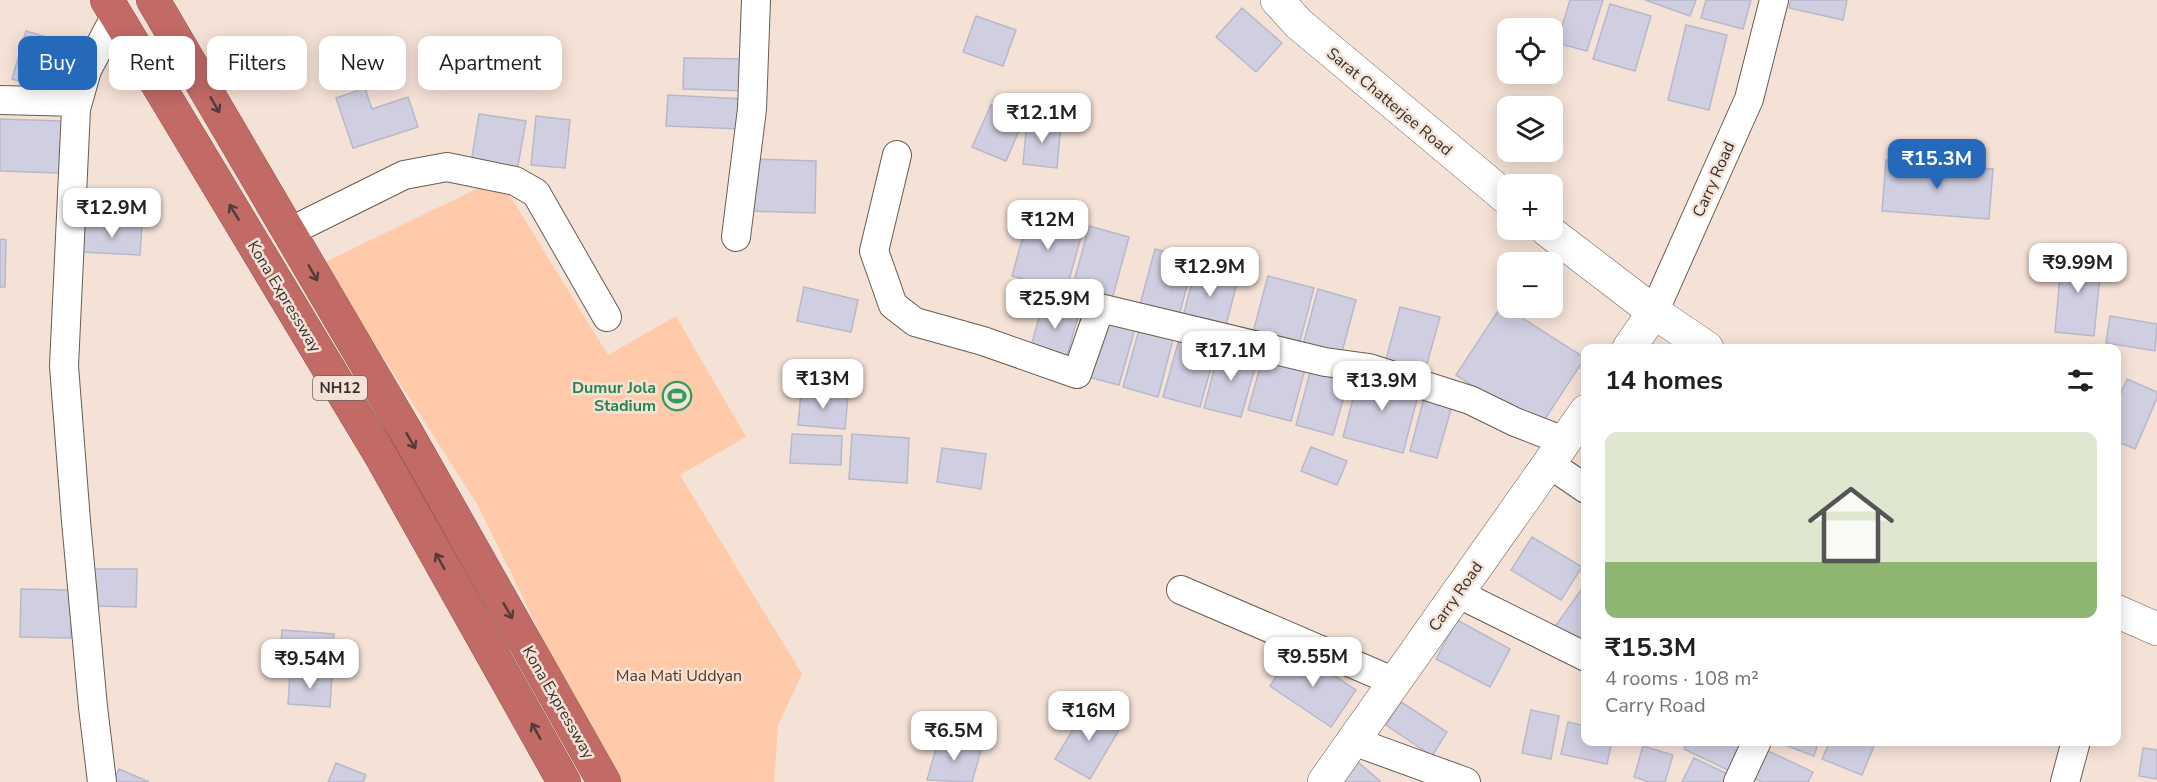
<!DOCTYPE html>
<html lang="en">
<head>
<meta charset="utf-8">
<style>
	:root { --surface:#fff; --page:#f6f6f6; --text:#202124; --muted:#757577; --line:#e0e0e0; --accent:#2469ba }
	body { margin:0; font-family:"Nunito Sans",sans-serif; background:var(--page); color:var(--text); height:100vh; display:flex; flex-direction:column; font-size:22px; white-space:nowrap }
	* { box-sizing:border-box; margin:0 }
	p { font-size:20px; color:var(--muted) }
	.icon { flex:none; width:33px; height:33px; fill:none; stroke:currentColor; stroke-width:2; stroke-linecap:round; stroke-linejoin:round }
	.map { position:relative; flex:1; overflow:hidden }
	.drawer { position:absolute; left:1581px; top:344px; width:540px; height:402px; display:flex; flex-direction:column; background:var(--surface); border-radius:12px; box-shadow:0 3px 15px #0003 }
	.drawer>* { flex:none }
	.banner { position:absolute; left:18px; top:36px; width:570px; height:54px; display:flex; gap:12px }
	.buttons { position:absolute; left:1497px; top:18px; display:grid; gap:12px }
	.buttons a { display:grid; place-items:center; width:66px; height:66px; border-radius:12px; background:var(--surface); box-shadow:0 3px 15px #0003; font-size:30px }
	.price { position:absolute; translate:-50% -51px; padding:0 14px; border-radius:12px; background:#fff; color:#222; font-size:20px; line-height:39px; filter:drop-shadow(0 2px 3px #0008) }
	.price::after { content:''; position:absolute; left:50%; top:36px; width:18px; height:14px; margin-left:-9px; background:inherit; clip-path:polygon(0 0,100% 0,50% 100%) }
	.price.current { background:var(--accent); color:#fff }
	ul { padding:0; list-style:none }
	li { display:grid; align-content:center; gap:12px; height:318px; padding:0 24px }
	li+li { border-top:2px solid var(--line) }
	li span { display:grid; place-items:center; height:186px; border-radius:12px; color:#555 }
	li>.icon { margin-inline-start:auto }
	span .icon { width:108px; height:108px; fill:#fffc; stroke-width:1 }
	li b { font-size:26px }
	h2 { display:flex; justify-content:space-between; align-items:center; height:72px; padding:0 24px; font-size:26px }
	.pill { padding:0 21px; border-radius:12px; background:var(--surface); box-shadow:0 3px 15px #0003; font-size:21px; line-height:54px }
	.pill.current { background:var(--accent); color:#fff }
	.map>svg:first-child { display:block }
</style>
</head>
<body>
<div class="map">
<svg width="2157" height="782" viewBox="0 0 2157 782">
	<rect width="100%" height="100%" fill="#f5e2d7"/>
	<path fill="#ffcaa9" d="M499,178L611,360L608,355L676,316L746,437L680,475L802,674L778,725L774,782H613L477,504L323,263Z"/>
	<path fill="#d0cfe2" stroke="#b8b8ca" stroke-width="1.5" d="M1570,0H1603L1587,51L1557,43Z
		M1645,0H1696L1690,16Z
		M1706,0H1751L1743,29L1701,18Z
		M1791,0H1847L1843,20L1789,8Z
		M1610,4L1651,16L1635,71L1593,59Z
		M1242,8L1282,43L1256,72L1216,37Z
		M976,16L1016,30L1003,66L963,52Z
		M1686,25L1727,35L1709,110L1668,100Z
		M26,31L74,45L60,93L12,79Z
		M684,58L748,59L747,91L683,89Z
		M365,88L372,109L408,97L418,127L353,148L336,98Z
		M668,95L743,99L742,129L666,126Z
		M991,105L1024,119L1006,161L972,147Z
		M479,114L526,121L517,171L471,163Z
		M536,116L570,120L565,168L531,165Z
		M0,119L62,121L60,173L0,171Z
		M1027,121L1061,124L1057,168L1023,164Z
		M750,159L816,161L815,213L749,211Z
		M1886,160L1993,169L1989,219L1882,211Z
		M1030,211L1084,226L1066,291L1012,276Z
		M83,222L142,225L140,255L81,252Z
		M1089,226L1129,237L1111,303L1071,293Z
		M0,239L6,240L5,287H0Z
		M1155,249L1194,260L1177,323L1138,312Z
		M2062,253L2102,257L2094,336L2055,332Z
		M1198,260L1240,272L1223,336L1181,324Z
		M1268,276L1314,288L1298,348L1252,336Z
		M804,287L858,300L851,332L797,321Z
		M1318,289L1356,300L1340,359L1302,349Z
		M1046,293L1082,303L1064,366L1028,357Z
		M1502,305L1585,358L1539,428L1456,375Z
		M1400,307L1440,317L1423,378L1384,367Z
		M1106,313L1137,321L1119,385L1088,377Z
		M2110,316L2157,324L2155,351L2106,343Z
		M1141,323L1175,332L1158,397L1123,387Z
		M1180,336L1217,346L1200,407L1163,397Z
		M1220,347L1258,357L1241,417L1204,408Z
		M1263,357L1305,369L1291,421L1248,410Z
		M1311,369L1349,379L1333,435L1296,425Z
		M1360,372L1420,388L1403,453L1343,437Z
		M2127,379L2157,392V398L2135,449L2116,441V405Z
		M801,392L848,396L845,429L798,425Z
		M1425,394L1453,402L1437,458L1410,451Z
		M792,434L842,436L841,465L790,463Z
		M852,434L909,438L907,483L849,479Z
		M1311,447L1347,461L1337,485L1301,471Z
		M942,448L986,454L981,489L937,482Z
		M1532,537L1582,567L1561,600L1511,570Z
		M91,569H137L136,607L91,606Z
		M1586,583V637L1579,646L1554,628Z
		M21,589L71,590V638L20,637Z
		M1457,620L1510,649L1490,687L1436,659Z
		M282,630L334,634L332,664L280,660Z
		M1294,649L1356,690L1331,727L1270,686Z
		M290,673L332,676L330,707L288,704Z
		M1401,702L1447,732L1432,756L1386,725Z
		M1088,705L1122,725L1090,779L1055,759Z
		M1531,710L1559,716L1551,759L1522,753Z
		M1568,722L1586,726V741H1612L1607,764L1561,754Z
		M939,738L981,750L972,782L927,780Z
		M1687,741H1740L1743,743L1730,771L1684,749Z
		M1774,741H1819L1814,756Z
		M1830,741H1876L1862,775L1822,759Z
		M1643,746L1673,755L1665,782H1649L1634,777Z
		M2143,748L2157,750V779L2139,776Z
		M1764,749L1813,772L1808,782H1762L1751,777Z
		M1694,758L1734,777L1731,782H1682Z
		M1358,762L1380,781L1379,782H1341Z
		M336,763L366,775L363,782H328Z
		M119,769L149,782H113Z"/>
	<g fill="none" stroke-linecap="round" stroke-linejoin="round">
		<g stroke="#6a5b51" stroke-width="30">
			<path id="street" d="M0,100L78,102
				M897,155L874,251L893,305L915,322L983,341L1077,374L1100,308L1325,362L1369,368L1470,400L1515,422L1564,441
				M289,232L404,175L447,167L515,181L536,193L607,317
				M736,237L752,109L756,0
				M1654,312L1749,99L1774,0
				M1548,463L1586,489
				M1181,590L1395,682
				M1457,593L1586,657
				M1353,741L1466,782
				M102,782L93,707L76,521L64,366L76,109L87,70L116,15
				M1738,782L1757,741
				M2065,782L2076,741"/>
		</g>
		<g stroke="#6a5b51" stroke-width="34">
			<path id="secondary" d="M1277,0L1299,24L1508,199
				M1547,230L1654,312L1707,348
				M1629,348L1654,312
				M2116,611L2157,629
				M1324,782L1586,411"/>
		</g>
		<g stroke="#915652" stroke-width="34">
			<path id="highway" d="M107,0L381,456L564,782
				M153,0L408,435L604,782"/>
		</g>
		<use href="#street" stroke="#fff" stroke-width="28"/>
		<use href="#secondary" stroke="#fff" stroke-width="33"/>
		<use href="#highway" stroke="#c16a66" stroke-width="33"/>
	</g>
	<defs><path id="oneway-shaft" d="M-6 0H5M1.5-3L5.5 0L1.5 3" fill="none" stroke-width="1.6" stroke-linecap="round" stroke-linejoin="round" transform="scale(1.5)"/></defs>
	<g stroke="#533c38">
		<use href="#oneway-shaft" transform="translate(215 105) rotate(60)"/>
		<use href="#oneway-shaft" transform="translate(234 212) rotate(-121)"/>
		<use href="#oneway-shaft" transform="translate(313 273) rotate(60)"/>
		<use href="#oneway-shaft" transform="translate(411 441) rotate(60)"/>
		<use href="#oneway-shaft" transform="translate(440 561) rotate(-119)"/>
		<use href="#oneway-shaft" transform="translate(508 611) rotate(60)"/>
		<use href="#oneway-shaft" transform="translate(536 731) rotate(-119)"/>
	</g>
	<defs>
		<g id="stadium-ring" transform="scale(1.5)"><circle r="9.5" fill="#f5e2d7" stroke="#2e9e5b" stroke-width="1.5"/><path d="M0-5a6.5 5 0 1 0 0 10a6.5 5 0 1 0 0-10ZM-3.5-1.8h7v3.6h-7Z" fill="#2e9e5b"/></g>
	</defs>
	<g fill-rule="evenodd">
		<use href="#stadium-ring" x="677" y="396"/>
	</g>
	<g text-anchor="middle" stroke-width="5" stroke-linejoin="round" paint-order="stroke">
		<rect fill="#f5e2d7" stroke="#70655f" stroke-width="1.5" x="313" y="376" width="54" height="24" rx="4.5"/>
		<g font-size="15" font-weight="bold" fill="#37302c">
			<text x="340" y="393">NH12</text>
		</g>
		<g font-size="16" fill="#37302c" stroke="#f5e2d7">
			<text transform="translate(1390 101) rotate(40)" y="6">Sarat Chatterjee Road</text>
			<text transform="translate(1713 179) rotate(-66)" y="6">Carry Road</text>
			<text transform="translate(285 296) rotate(59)" y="6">Kona Expressway</text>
			<text transform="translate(1455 596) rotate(-55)" y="6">Carry Road</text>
			<text transform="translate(559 702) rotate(60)" y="6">Kona Expressway</text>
		</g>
		<g font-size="16" font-weight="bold" fill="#27864d" stroke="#f5e2d7" text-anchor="end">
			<text x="656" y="393">Dumur Jola<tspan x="656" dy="18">Stadium</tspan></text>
		</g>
		<g font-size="16" fill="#5f3416" stroke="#f5e2d7">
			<text x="679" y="681">Maa Mati Uddyan</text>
		</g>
	</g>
</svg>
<div class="buttons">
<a><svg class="icon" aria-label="locate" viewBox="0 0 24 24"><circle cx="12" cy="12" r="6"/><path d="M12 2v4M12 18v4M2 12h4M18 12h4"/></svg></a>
<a><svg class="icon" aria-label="layers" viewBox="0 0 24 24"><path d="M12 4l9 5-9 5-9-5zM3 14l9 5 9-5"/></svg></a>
<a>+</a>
<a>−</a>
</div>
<b class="price" style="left:1042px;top:144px">₹12.1M</b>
<b class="price current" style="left:1937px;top:190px">₹15.3M</b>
<b class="price" style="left:112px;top:239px">₹12.9M</b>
<b class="price" style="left:1048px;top:251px">₹12M</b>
<b class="price" style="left:2078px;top:294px">₹9.99M</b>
<b class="price" style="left:1210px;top:298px">₹12.9M</b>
<b class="price" style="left:1055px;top:330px">₹25.9M</b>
<b class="price" style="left:1231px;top:382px">₹17.1M</b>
<b class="price" style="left:823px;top:410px">₹13M</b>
<b class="price" style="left:1382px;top:412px">₹13.9M</b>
<b class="price" style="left:1313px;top:688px">₹9.55M</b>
<b class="price" style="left:310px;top:690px">₹9.54M</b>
<b class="price" style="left:1089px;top:742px">₹16M</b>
<b class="price" style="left:954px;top:762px">₹6.5M</b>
<div class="banner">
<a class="pill current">Buy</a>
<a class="pill">Rent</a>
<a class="pill">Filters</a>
<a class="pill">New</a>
<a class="pill">Apartment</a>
</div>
<section class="drawer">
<h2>14 homes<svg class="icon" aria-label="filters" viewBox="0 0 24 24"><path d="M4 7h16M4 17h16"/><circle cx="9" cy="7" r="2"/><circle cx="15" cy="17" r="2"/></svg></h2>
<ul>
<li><span style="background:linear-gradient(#dfe7d0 70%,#8fb573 0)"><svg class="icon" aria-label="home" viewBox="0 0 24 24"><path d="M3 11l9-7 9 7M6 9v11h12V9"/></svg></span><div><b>₹15.3M</b><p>4 rooms · 108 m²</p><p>Carry Road</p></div></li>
</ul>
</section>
</div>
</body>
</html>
